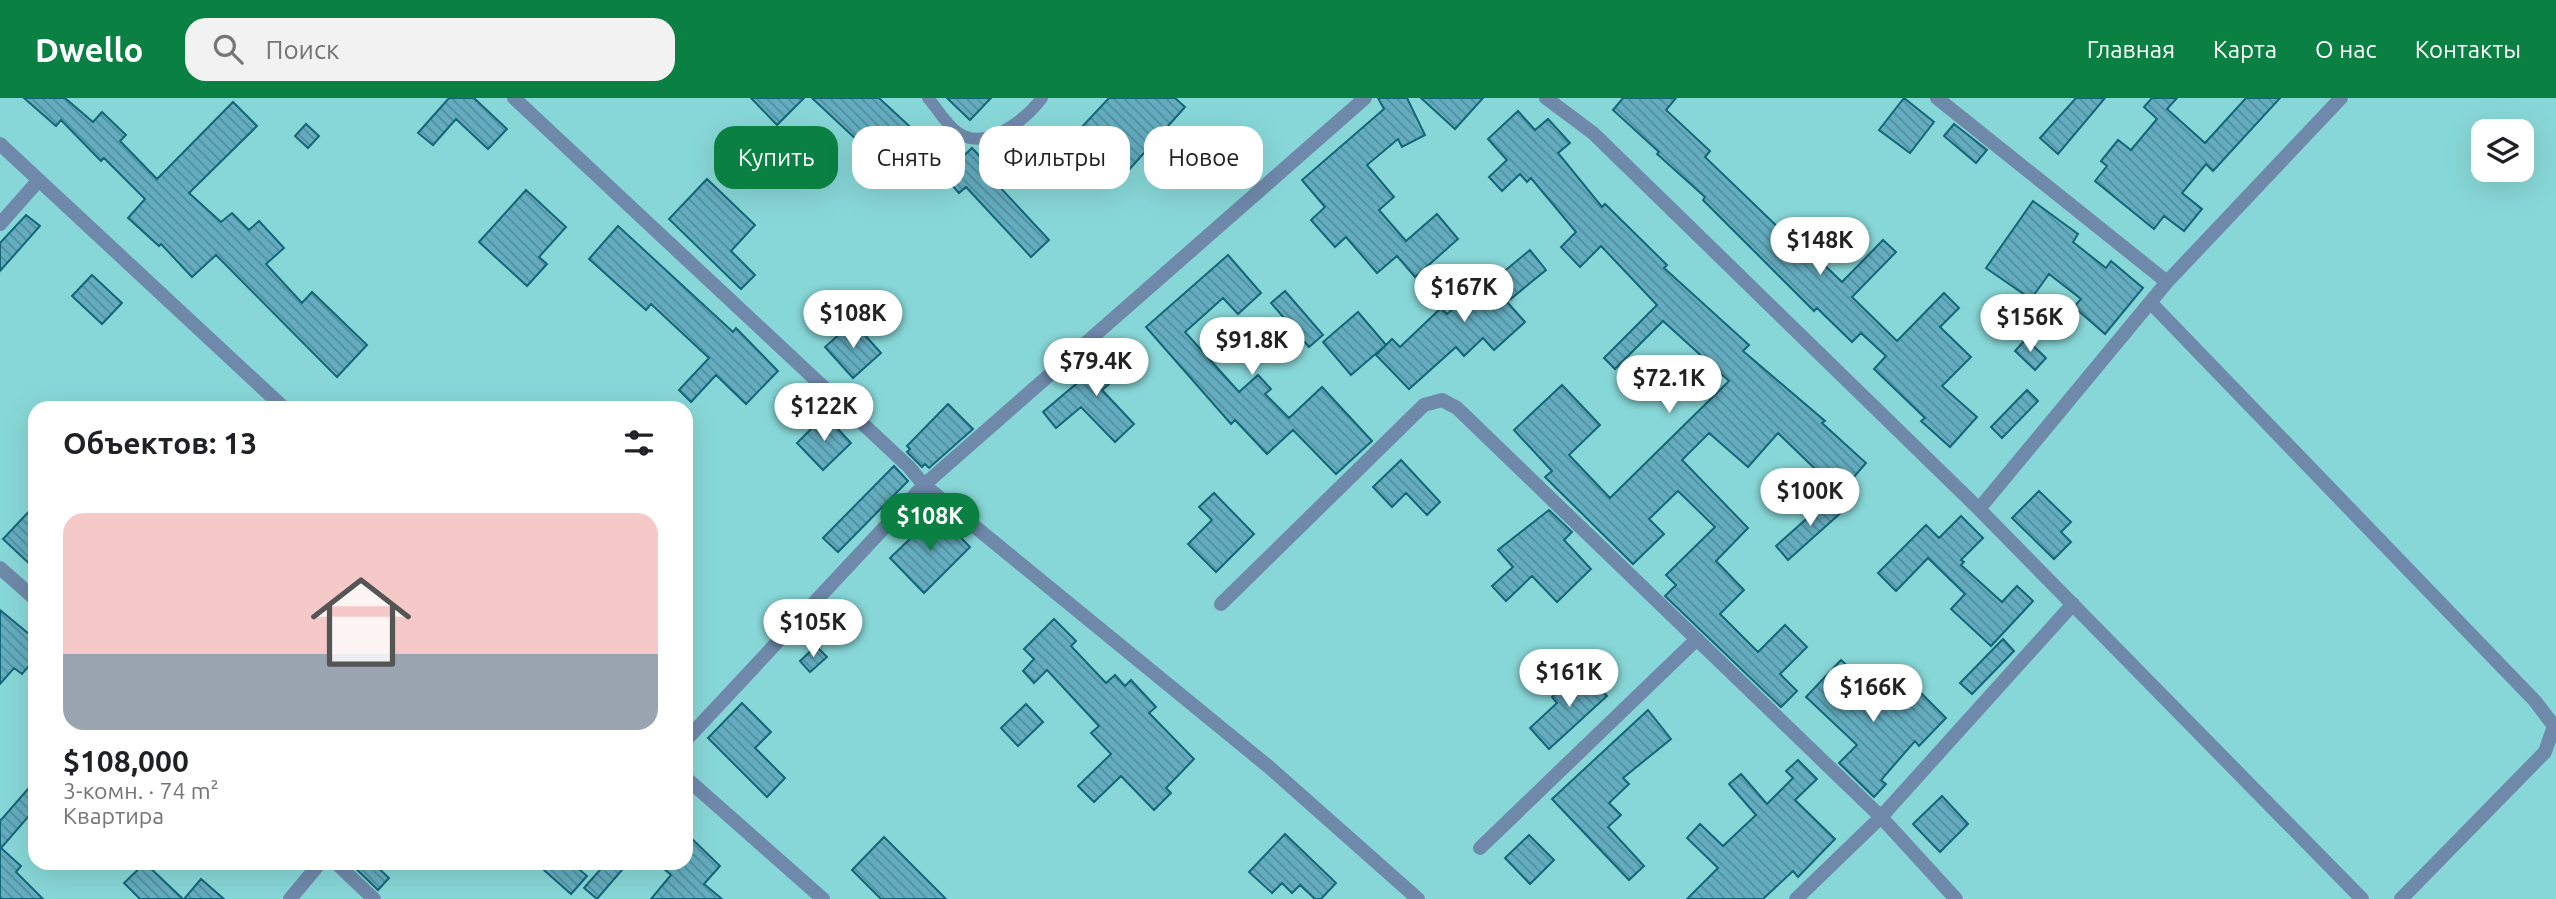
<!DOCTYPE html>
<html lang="ru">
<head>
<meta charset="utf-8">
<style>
	:root { --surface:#fff; --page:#f2f2f2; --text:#202124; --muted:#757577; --line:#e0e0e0; --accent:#0b8043 }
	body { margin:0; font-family:Ubuntu,sans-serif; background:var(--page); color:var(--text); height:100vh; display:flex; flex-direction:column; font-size:26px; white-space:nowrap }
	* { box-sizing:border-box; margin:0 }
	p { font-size:23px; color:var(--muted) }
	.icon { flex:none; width:38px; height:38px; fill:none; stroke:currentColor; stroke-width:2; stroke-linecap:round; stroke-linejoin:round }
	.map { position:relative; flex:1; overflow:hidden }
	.sheet { position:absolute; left:28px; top:303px; width:665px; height:469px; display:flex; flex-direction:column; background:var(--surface); border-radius:21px; box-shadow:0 7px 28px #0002 }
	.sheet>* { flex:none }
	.top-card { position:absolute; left:714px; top:28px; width:665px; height:63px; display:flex; gap:14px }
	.controls { position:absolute; left:2471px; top:21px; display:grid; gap:14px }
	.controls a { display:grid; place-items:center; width:63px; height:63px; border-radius:14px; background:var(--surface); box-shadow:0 7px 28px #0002; font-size:35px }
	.price { position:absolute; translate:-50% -60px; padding:0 16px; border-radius:24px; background:#fff; color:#222; font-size:23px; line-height:46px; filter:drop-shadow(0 2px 4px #0008) }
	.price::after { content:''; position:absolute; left:50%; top:42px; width:21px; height:16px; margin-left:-10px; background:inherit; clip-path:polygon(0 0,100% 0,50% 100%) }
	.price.selected { background:var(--accent); color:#fff }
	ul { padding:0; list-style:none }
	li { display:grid; align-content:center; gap:14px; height:371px; padding:0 35px }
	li+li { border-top:2px solid var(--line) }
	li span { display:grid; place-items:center; height:217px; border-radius:21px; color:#555 }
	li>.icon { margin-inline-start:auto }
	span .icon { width:126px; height:126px; fill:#fffc; stroke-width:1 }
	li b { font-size:30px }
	h2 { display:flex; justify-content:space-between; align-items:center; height:84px; padding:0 35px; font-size:30px }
	.pill { padding:0 24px; border-radius:21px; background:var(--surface); box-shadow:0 7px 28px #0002; font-size:24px; line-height:63px }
	.pill.selected { background:var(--accent); color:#fff }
	header { display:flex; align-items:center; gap:42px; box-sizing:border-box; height:98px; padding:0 35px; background:var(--accent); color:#fff }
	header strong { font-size:33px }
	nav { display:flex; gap:38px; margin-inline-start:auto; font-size:24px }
	.search { width:490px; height:63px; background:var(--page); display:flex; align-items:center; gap:18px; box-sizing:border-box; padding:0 24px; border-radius:21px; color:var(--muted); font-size:26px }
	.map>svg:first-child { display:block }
</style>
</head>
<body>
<header>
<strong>Dwello</strong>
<div class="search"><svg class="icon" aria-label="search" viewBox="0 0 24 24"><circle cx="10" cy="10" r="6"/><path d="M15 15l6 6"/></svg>Поиск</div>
<nav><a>Главная</a><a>Карта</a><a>О нас</a><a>Контакты</a></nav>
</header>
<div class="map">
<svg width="2556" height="801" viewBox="0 0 2556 801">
	<defs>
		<pattern id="building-back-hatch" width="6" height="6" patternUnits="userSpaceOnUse" patternTransform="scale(1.75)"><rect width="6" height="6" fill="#64adc0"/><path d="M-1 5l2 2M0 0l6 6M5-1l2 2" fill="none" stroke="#528e9d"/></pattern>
	</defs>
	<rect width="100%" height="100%" fill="#88d7d8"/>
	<path fill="url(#building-back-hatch)" stroke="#146778" stroke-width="2" d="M24,0H65L93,24L102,14L126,37L120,43L157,81L233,4L257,28L189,95L221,124L232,115L249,132L259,123L284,150L266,166L302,205L312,194L367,247L337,279L216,157L192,179L161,146L159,148L128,120L145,101L104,60L101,63L61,22L56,28Z
		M449,0H474L507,31L488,51L456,21L433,47L418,35Z
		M751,0H804L777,27Z
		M812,0H879L920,38L889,72Z
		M947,0H991L970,22Z
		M1109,0H1175L1185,9L1127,74L1080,31Z
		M1378,0H1407L1425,37L1402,49L1398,41L1367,67L1394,99L1379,112L1406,143L1437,116L1458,141L1415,179L1397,158L1377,175L1346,139L1335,149L1311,122L1325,109L1302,82L1384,11Z
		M1421,0H1483L1455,31Z
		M1623,0H1676L1666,12L1710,53L1705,59L1810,160L1814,157L1842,184L1883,142L1896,154L1852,199L1897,243L1944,195L1959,210L1940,229L1971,259L1942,288L1977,319L1950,349L1921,323L1925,320L1874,271L1886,258L1861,235L1852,244L1817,210L1814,213L1703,102L1705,99L1657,56L1659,54L1613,12Z
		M1904,0L1934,24L1910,55L1879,32Z
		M2076,0H2105L2058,56L2040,40Z
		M2152,0H2177L2167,11L2205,45L2246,0H2280L2213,73L2206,66L2182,95L2202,111L2184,133L2164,118L2154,131L2095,83L2107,68L2101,63L2118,42L2131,52L2157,21L2144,9Z
		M1518,13L1535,32L1548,21L1570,45L1558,55L1602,109L1605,106L1667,167L1664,170L1749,247L1743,253L1825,323L1822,325L1866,365L1840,395L1778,335L1748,369L1709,335L1682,362L1748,430L1716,463L1744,492L1720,516L1758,554L1785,527L1807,549L1780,576L1797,593L1781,609L1665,498L1676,487L1666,477L1715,429L1678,393L1649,421L1664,436L1633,466L1545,379L1552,373L1514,332L1562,287L1600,327L1569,357L1610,400L1729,283L1663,223L1615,271L1604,260L1657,207L1601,148L1580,169L1561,149L1576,134L1531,80L1527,84L1520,76L1502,93L1489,79L1507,62L1488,41Z
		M306,26L319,38L308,50L295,38Z
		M1954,26L1987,52L1976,65L1944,38Z
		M972,50L988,67L984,72L1049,142L1031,159L966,89L959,95L943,77Z
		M707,81L755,127L731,153L755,177L741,191L669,121Z
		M526,92L566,129L539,159L547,166L527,188L479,144Z
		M2033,103L2078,136L2073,144L2106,170L2111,163L2143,190L2105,236L2074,209L2081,201L2049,176L2031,201L1986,170Z
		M26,117L40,128L0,173V145Z
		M618,128L733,234L736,230L778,273L746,306L716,277L691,304L679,292L709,260L651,206L646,212L589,161Z
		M1530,152L1546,172L1507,204L1525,224L1494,252L1483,240L1464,258L1456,249L1409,291L1376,257L1392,241L1400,249L1441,210L1447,216L1487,181L1490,185Z
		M1228,157L1261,195L1238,216L1223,200L1185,234L1239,294L1258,277L1271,291L1265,296L1289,320L1322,289L1372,343L1336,376L1293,332L1267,356L1235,322L1231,326L1146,229Z
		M92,177L122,205L102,226L72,198Z
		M1285,193L1323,237L1309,249L1271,205Z
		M1358,214L1386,247L1351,277L1323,244Z
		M853,224L881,255L853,280L825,249Z
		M2026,241L2046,260L2035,272L2015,253Z
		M1121,248L1135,264L1102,292L1134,326L1115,344L1081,309L1056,330L1043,314Z
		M2027,292L2038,303L2002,340L1991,329Z
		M948,306L973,331L929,370L925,366L922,369L907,354L910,351L907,348Z
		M825,317L851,345L823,372L797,345Z
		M1401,362L1440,404L1427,417L1406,395L1392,409L1373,389Z
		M894,368L908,383L838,454L823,440Z
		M2039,393L2071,424L2061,434L2071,444L2054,461L2012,420Z
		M1214,395L1254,436L1216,474L1188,446L1212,422L1199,409Z
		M1832,398L1844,412L1788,462L1776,448Z
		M35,407V471L3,441Z
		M1549,412L1572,434L1564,442L1591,471L1557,504L1532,478L1506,503L1492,488L1513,469L1498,452Z
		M937,415L970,449L924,495L890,460Z
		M1961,418L1983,440L1961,462L1964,464L1961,467L2002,504L2017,488L2033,503L1991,548L1951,511L1965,496L1928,460L1896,493L1878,475L1926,427L1939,440Z
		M0,512L35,541V561L22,576L14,570L0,586Z
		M1054,521L1076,543L1071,548L1106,585L1115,577L1125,588L1131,582L1156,609L1149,615L1194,661L1166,690L1171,695L1154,712L1121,678L1094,704L1078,688L1111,656L1091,635L1099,628L1047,572L1034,585L1023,573L1034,561L1024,551Z
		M2003,541L2014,553L1972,596L1960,585Z
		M816,548L827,559L810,574L800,563Z
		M1841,562L1894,611L1915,589L1946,620L1919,648L1915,643L1881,682L1886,686L1874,699L1839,665L1857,647L1806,599Z
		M1582,571L1607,598L1549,651L1530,630L1557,605L1552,599Z
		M742,605L771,634L755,650L785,680L767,699L708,640Z
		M1026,606L1043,624L1018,648L1001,630Z
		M1648,612L1671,641L1623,680L1629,686L1609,705L1621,717L1608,729L1644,768L1629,782L1552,701Z
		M1798,662L1817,681L1795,702L1835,741L1798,779L1793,773L1763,801H1687L1718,770L1687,740L1700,726L1723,748L1756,717L1729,686L1741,676L1767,706L1793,680L1786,673Z
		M35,683V711L1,750L21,768L16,774L43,801H0V723Z
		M1942,698L1968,726L1940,754L1913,726Z
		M686,735L720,768L704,786L722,801H651L671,777L657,765H686Z
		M1285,736L1336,785L1321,801H1315L1300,787L1292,795L1282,785L1272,795L1249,774Z
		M1529,737L1554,762L1530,786L1505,760Z
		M884,739L946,801H881L852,772Z
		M145,765L183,801H140L124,785Z
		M350,765H373L389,780L378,792Z
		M536,765H572L587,778L571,796Z
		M606,765H628L597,801L584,790Z
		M201,781L224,801H184Z"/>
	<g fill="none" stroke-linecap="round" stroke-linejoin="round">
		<path stroke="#6f89ab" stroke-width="12" d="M928,0C937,10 946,26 957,34C985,55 1026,21 1042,0"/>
		<path stroke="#6f89ab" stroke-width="14" d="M514,0L909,369L924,387L1269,669L1418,801
			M1546,0L1593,35L1979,411L2362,801
			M1937,0L2167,184
			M0,46L284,310
			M0,126L38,83
			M2151,205L2535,603L2554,628L2545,654L2401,801
			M1979,411L2167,184L2341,0
			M0,470L35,501
			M1221,506L1424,307L1442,302L1457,310L1881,719L1956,801
			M686,642L924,387L1365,0
			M686,680L823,801
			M1480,750L1697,541
			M336,765L374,801
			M290,801L320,765
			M1796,801L1881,719L2073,506"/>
	</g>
</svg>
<div class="controls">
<a><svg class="icon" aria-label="layers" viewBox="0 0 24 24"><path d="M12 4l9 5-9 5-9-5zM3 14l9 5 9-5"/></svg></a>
</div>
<b class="price" style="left:1820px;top:179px">$148K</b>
<b class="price" style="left:1464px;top:226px">$167K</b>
<b class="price" style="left:853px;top:252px">$108K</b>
<b class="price" style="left:2030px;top:256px">$156K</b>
<b class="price" style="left:1252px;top:279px">$91.8K</b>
<b class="price" style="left:1096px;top:300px">$79.4K</b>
<b class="price" style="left:1669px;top:317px">$72.1K</b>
<b class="price" style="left:824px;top:345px">$122K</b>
<b class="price" style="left:1810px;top:430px">$100K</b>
<b class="price selected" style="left:930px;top:455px">$108K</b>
<b class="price" style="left:813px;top:561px">$105K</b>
<b class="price" style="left:1569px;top:611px">$161K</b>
<b class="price" style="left:1873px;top:626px">$166K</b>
<div class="top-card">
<a class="pill selected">Купить</a>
<a class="pill">Снять</a>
<a class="pill">Фильтры</a>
<a class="pill">Новое</a>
</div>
<section class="sheet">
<h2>Объектов: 13<svg class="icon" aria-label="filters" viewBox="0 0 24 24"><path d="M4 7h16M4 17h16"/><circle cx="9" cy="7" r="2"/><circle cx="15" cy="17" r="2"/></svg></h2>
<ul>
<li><span style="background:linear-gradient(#f6c9c9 65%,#9aa5b1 0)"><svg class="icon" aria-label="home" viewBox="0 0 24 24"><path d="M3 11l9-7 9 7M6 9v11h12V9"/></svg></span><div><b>$108,000</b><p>3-комн. · 74 m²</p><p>Квартира</p></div></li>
</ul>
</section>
</div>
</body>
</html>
